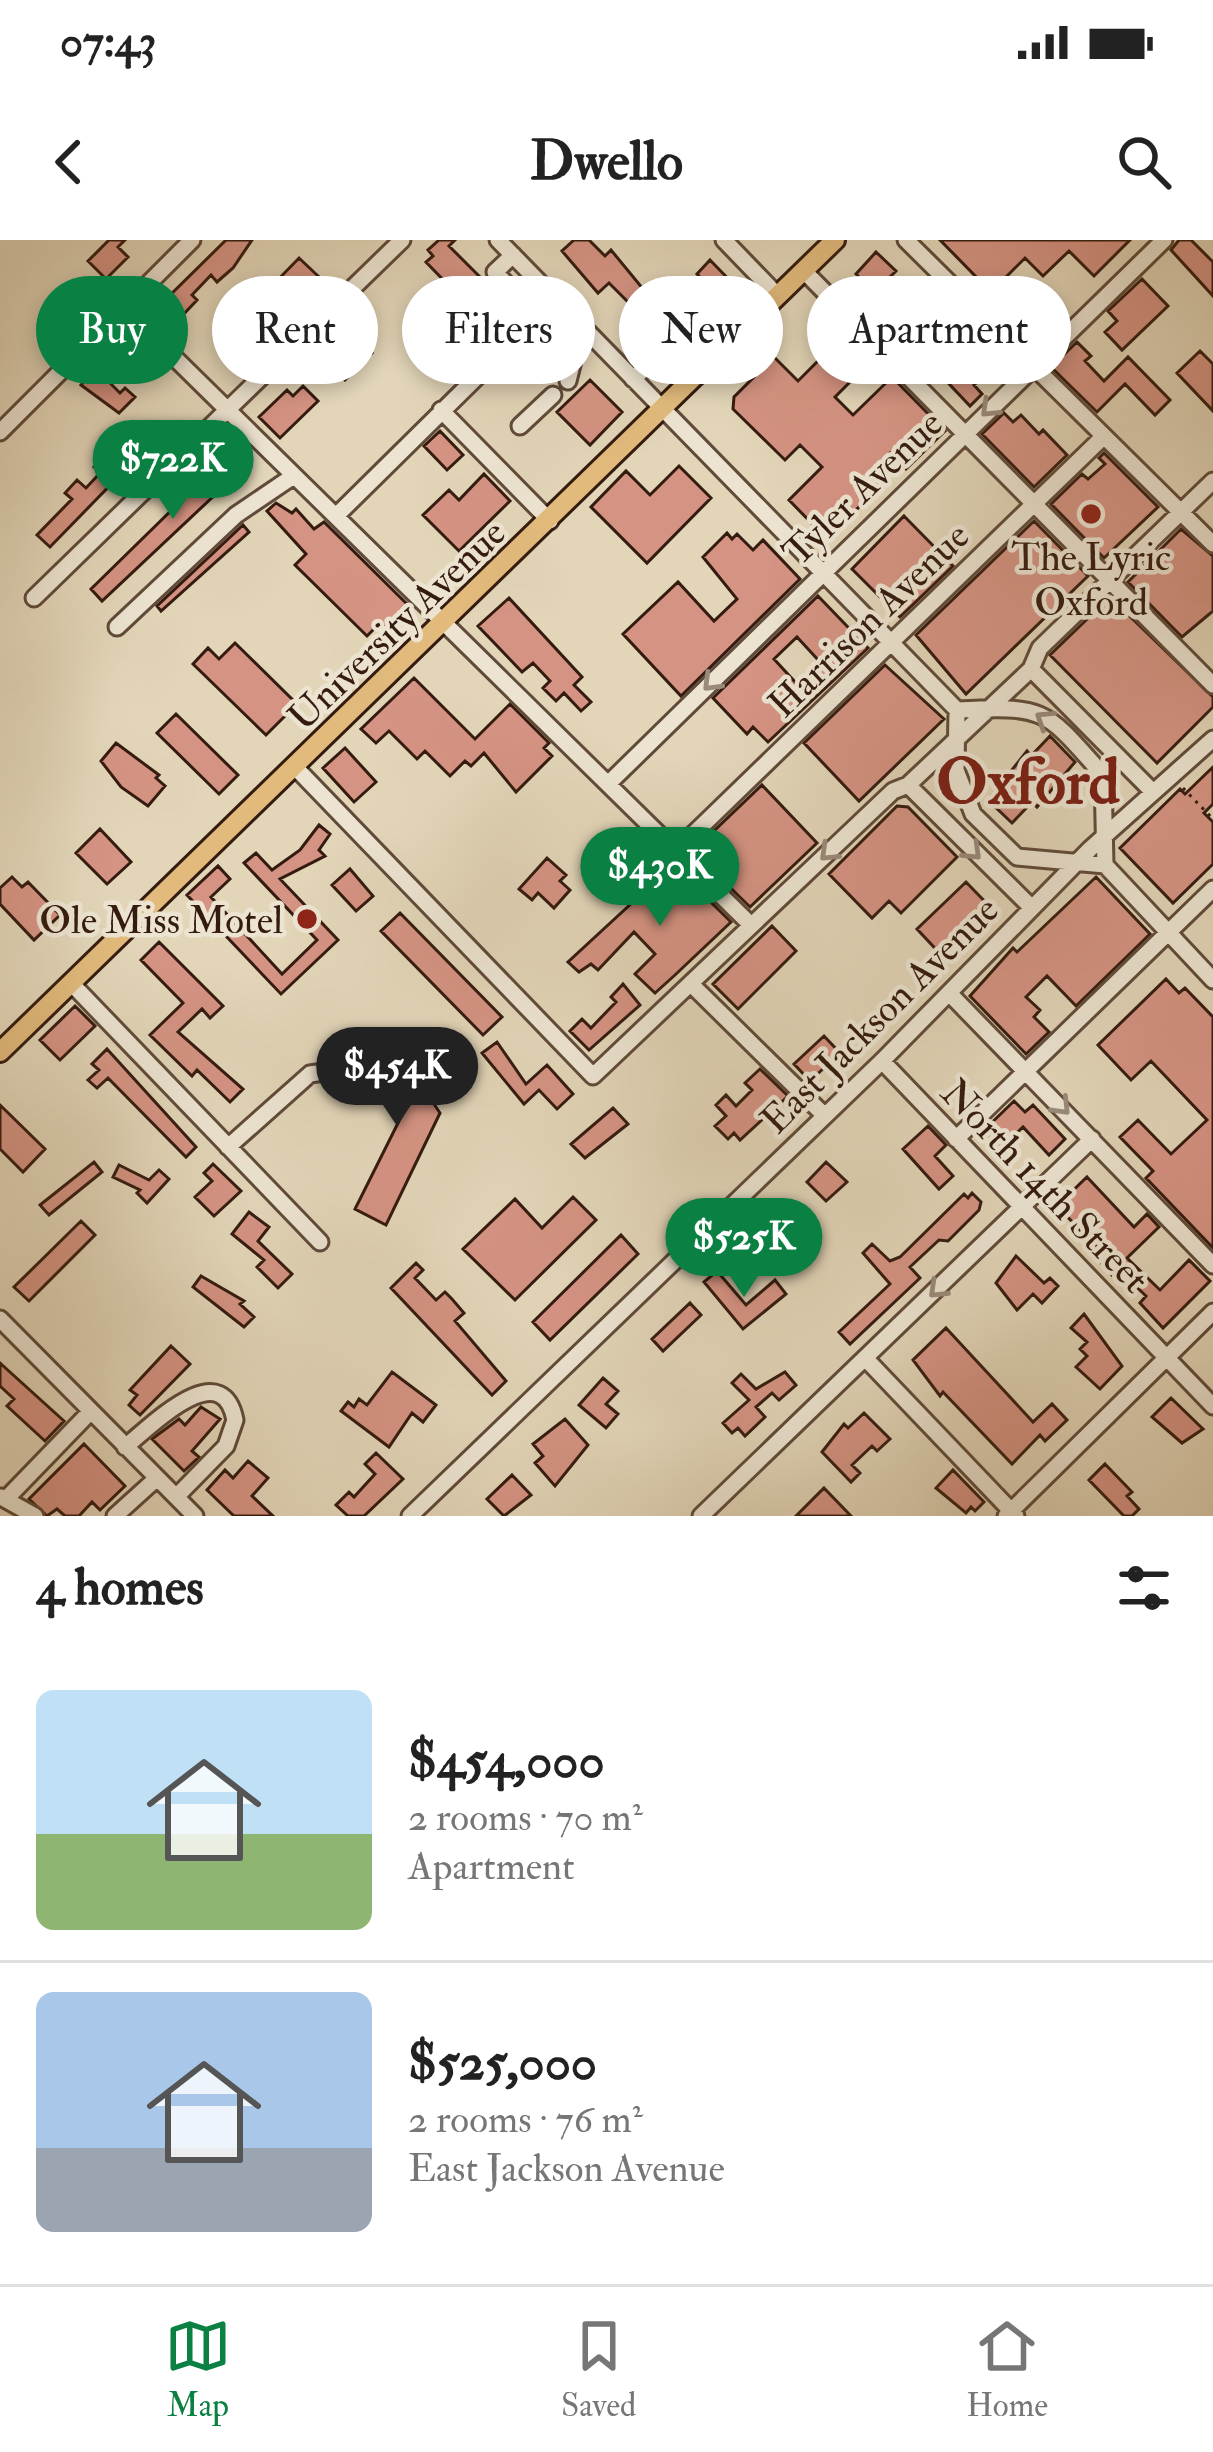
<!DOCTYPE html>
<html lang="en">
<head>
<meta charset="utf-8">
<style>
	:root { --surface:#fff; --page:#f2f2f2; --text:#222; --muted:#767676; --line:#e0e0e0; --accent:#0b8043 }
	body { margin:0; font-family:"IM FELL Double Pica",serif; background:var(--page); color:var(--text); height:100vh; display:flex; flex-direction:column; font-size:45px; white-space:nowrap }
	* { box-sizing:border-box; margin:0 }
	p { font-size:39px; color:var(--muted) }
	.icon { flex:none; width:66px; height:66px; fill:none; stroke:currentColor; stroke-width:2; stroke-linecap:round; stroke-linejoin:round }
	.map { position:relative; height:1276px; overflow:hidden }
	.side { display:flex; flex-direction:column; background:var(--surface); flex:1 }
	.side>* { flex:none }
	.guide { position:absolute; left:36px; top:36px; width:1143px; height:108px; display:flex; gap:24px }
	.price { position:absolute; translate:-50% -102px; padding:0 27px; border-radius:42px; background:var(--accent); color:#fff; font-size:39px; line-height:78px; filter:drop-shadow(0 3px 6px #0008) }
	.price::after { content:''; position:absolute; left:50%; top:72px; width:36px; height:27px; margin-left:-18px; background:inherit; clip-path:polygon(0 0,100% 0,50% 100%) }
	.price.on { background:#222; color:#fff }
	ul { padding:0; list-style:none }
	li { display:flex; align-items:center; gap:36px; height:300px; padding:0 36px }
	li+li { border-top:3px solid var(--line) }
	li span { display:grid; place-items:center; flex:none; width:336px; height:240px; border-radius:18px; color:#555 }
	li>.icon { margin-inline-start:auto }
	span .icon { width:144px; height:144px; fill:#fffc; stroke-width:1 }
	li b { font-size:51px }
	h2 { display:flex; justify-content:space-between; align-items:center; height:144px; padding:0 36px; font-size:51px }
	.chip { padding:0 42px; border-radius:54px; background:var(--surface); box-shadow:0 6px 18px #0003; font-size:42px; line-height:108px }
	.chip.on { background:var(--accent); color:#fff }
	.status { display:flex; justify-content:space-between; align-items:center; height:84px; padding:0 60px; background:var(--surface); direction:ltr }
	.status svg { height:33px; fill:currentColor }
	header { display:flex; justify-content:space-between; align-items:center; height:156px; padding:0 36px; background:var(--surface); font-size:54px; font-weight:800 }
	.dock { display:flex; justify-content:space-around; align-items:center; height:168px; border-top:3px solid var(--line); background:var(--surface); font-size:33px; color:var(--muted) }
	.dock a { display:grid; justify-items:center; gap:6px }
	.dock .on { color:var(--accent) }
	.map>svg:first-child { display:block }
</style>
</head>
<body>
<div class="status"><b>07:43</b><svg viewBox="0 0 49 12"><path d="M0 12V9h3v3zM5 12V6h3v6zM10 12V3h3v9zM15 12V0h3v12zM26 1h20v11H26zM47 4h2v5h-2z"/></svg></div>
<header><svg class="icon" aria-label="back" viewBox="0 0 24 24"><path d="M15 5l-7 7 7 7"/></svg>Dwello<svg class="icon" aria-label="search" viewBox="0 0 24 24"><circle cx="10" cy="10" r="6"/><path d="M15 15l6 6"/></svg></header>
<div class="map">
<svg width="1213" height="1276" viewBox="0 0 1213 1276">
	<rect width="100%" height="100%" fill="#e2d5b8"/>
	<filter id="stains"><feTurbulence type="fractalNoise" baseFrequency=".00167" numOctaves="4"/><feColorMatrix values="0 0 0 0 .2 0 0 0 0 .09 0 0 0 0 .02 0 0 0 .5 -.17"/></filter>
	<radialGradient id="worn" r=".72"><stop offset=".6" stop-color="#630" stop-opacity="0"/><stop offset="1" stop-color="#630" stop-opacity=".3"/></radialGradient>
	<path fill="#d59383" stroke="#341b0f" stroke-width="3" fill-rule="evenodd" d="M109,0H125L118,7L128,17L106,39L88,21Z
		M226,0H252L233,28L217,42L211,35L192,55L197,60L180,78L175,73L170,78L158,67Z
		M439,0H455L449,6L516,73L484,104L441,61L453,50L426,22L433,16L428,10Z
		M574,0H589L605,16L611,10L648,55L657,45L665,53L642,76L609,43L598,53L562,11Z
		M940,0H1130L1094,36L1069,11L1043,36L1025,18L991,52Z
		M1179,0H1191L1213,22V56L1171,10Z
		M876,12L896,31L887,40L929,75L914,90L856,34Z
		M299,18L318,36L292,63L296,67L286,78L282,74L249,109L229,90Z
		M710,20L741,52L727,65L697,34Z
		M1142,39L1168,66L1122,110L1105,92L1117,81L1108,71Z
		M949,83L967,100L979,89L1006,116L974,145L982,154L970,166L936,130L946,121L928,105Z
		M358,99L372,113L345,140L331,126Z
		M757,100L798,141L824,115L850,142L835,157L853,175L892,137L945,191L906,229L890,213L869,234L880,246L827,299L789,260L822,227L800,205L785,220L733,169L734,157L754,137L737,120Z
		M126,101L143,117L150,110L160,120L140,140L113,115Z
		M1077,102L1091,116L1085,121L1104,141L1128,117L1170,160L1155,175L1125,144L1097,172L1051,127Z
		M1200,111L1213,124V171L1177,133Z
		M96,129L120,153L125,148L135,157L119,173L81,145Z
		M590,140L622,172L590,205L557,172Z
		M303,146L318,161L280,198L259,177L287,150L293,156Z
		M1004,173L1013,182L1021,175L1039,194L1043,190L1067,215L1034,247L982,194Z
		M440,191L463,215L447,230L424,206Z
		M236,207L251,221L102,361L91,349Z
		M1104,213L1158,267L1104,318L1051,264L1082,234L1088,239L1105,224L1099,218Z
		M104,215L123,232L50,307L37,295L72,259L65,253L77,240L86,248L100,233L94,227Z
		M679,226L711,258L647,323L591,267L626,231L650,255Z
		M484,234L510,261L459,311L423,275L449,250L459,260Z
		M276,263L292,273L296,269L314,289L324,282L411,368L388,391L380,383L367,396L295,325L306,314L267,271Z
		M904,276L953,326L900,377L852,329Z
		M1034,281L1088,336L966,454L916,395Z
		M243,285L249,292L161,371L157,366Z
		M1181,289L1213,316V371L1182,397L1128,342Z
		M727,293L732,299L737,294L753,310L763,300L800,339L681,456L623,394L678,342L714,381L737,359L703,317Z
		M818,356L868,408L768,502L753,487L747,494L713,458ZM797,397L820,422L797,444L774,419Z
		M1110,357L1213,457V467L1157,523L1050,415Z
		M509,358L582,437L574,445L591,462L581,471L564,453L556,461L543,448L550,441L533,423L522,432L478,386Z
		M235,403L297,464L266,495L193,424L208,408L219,419Z
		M885,425L944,479L859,561L804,503Z
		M414,438L475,499L510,464L549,503L544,508L552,516L516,552L484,513L471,526L465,521L450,536L425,511L417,519L389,491L376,503L361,489Z
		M176,474L238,535L219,554L157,493Z
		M1050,496L1075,522L1037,567L1032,562L1012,583L988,560L1027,511L1031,516Z
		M116,503L159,535L156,538L165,546L148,566L121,547L101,521Z
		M345,508L376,542L354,562L323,528Z
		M1213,527V564L1204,573L1213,582V624L1173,663L1120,608L1180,549L1185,554Z
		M762,545L817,603L750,667L693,611Z
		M897,566L908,567L957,617L901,673L889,661L872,678L829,634Z
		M319,585L330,594L319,610L325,616L280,639L338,700L281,754L187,655L218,626L230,639L211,657L282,734L317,700L244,623L256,613L272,630L300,610Z
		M100,589L131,622L107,644L76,613Z
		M547,618L566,635L560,641L570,650L554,668L538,653L532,660L519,649Z
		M673,625L731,682L675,735L655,753L635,734L655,714L634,692L598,730L591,724L579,732L568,722Z
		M350,629L373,656L356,671L332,645Z
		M12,637L22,647L28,642L60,675L34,700L0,664V648Z
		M1096,637L1150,694L1076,766L1047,736L1026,757L1040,770L1034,777L1049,792L1026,814L970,756L1013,708L1017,712Z
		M966,642L995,672L946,720L917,689Z
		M400,673L502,777L483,795L381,691Z
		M772,686L796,711L738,769L713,744Z
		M159,702L223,766L210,778L202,769L178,792L243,849L230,862L197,830L192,836L150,795L183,763L141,720Z
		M1166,739L1179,753L1185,748L1213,777V1008L1146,938L1153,931L1120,897L1138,880L1171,914L1207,880L1151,821L1131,840L1098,805Z
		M623,744L640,765L589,810L570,791L582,779L591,788L616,762L611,757Z
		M75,766L95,786L60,820L40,800Z
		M388,795L440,873L386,985L355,969L402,875L359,811Z
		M824,796L840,813L810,841L794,824Z
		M497,802L526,844L547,825L573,854L557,869L539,850L524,864L482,813Z
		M107,809L196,907L186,917L108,838L97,848L88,840L99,830L92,824Z
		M760,829L788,856L740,900L734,893L728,899L715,886L726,876L716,865L726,855L736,866L752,850L745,843Z
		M1014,861L1025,872L1033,865L1065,899L1049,915L1023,887L996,913L979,895Z
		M0,865L45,909L23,932L0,909Z
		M613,868L628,884L585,918L571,904Z
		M928,886L946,905L935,916L953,936L939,949L903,909Z
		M94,922L102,932L49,975L40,965Z
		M826,922L847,942L826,961L807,942Z
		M213,924L241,951L214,976L195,957L212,941L204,933Z
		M119,925L149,940L159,930L169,939L147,963L137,953L140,950L113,937Z
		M1087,937L1134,987L1147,974L1159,987L1127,1018L1160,1050L1189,1020L1210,1041L1163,1088L1140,1063L1146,1056L1118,1029L1112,1035L1102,1024L1108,1019L1057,966Z
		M972,953L981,962L979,970L948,1001L939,1000L910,1027L920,1038L850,1104L839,1092L890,1044L863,1013L872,1004L890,1021L900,1017L964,954L968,958Z
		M573,957L596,980L515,1060L463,1009L515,959L542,988Z
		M249,972L269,987L258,1001L292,1034L278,1048L257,1027L264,1020L232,994Z
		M81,981L95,995L29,1061L14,1047Z
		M621,995L638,1014L550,1100L533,1082Z
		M1016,1016L1044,1043L1050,1038L1058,1046L1042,1063L1033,1054L1017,1070L996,1043Z
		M416,1023L423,1030L415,1038L436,1060L445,1052L452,1059L464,1073L455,1081L506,1141L492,1155L391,1048Z
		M717,1031L746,1065L775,1040L786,1054L743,1089L704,1042Z
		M201,1036L244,1061L240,1064L254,1077L244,1087L193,1047Z
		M690,1063L701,1075L663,1111L652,1099Z
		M1084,1074L1122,1126L1100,1149L1076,1127L1087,1116L1080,1109L1087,1102L1071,1088Z
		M946,1088L1033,1182L1052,1164L1067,1180L1045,1201L1040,1195L1012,1224L943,1152L940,1156L913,1120Z
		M171,1106L190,1124L140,1175L129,1165L137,1155L130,1150Z
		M0,1123L64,1181L45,1201L7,1166L14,1159L0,1146Z
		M392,1132L436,1165L423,1182L412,1173L389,1207L341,1171L348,1162L354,1167L359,1159L367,1165Z
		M785,1132L796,1145L779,1160L772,1153L756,1167L765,1177L745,1196L738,1188L732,1193L723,1183L749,1160L732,1143L741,1134L756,1149Z
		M603,1138L618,1151L606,1164L618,1174L606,1188L579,1165Z
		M1171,1158L1203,1189L1182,1203L1152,1177Z
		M201,1167L220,1179L192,1211L199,1217L184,1231L152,1199L179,1179L185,1185Z
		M864,1173L890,1199L877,1211L872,1206L852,1225L860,1233L851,1242L822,1212L844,1184L848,1188Z
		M565,1179L588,1205L555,1246L535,1223L543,1216L533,1204Z
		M84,1204L125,1246L100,1270L92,1262L79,1276H65L57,1269L47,1276L29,1259Z
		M376,1213L403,1239L364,1276H348L336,1265L349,1252L354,1257L375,1234L365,1224Z
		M248,1221L268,1238L252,1256L273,1276H234L207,1250L225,1230L233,1238Z
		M1105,1224L1132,1252L1127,1256L1139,1269L1132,1276H1124L1089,1240Z
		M953,1230L984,1262L975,1271L971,1267L966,1273L936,1248Z
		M512,1235L531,1255L504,1276L487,1259Z
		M824,1248L851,1276H796Z"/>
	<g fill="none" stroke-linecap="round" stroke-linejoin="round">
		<path stroke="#bfb096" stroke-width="15" stroke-dasharray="15 8" stroke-linecap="butt" d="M690,68L709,86
			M682,93L700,77"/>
		<g stroke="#604a39" stroke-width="21">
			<path id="minor" d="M498,0L957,470
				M724,0L778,56
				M906,0L1213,304
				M513,15L495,32L524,63L542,45
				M804,31L1213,445
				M124,68L751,685
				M553,98L573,121L568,141
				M699,135L684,119L715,92
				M633,139L665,110L667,85L687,64L690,68
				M441,170L550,281
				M520,186L553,155
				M0,192L192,0
				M337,275L556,59
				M34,358L402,0
				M117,387L236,275L292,237
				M1031,429L1152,551
				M957,470C1046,466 1044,468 1103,535L1105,625
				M957,470L956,530L973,574L1017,617L1105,625
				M295,527L593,836L893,551L908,545
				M609,543L1164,0
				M678,609L1103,197
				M1105,625L1213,740
				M1032,668L908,545L1031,429L1040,408L1213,241
				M71,743L320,1002
				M692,745L824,875
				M950,754L1213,1025
				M882,821L1213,1166
				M956,899L1213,649
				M228,907L310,834L324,832
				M0,1079L195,1276
				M866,1119L1016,1276
				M125,1207C150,1187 222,1113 235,1180L226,1206L176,1257
				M1,1257L35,1276
				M6,1259L91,1171
				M115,1276L157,1238
				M410,1276L882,821L1090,609L1213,499
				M701,1276L1092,899
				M1006,1276L1213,1072"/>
		</g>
		<g stroke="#341b0f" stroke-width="24">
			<path id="major" d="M0,812L835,0"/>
		</g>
		<path stroke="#341b0f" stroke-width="3" stroke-dasharray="3 6" stroke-linecap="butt" d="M1183,548L1213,579
			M630,611L647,601
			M610,622L615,617
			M337,838L349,849"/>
		<use href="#minor" stroke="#ece4d1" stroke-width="15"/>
		<use href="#major" stroke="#e1ba7c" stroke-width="18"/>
	</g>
	<defs><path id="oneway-chevron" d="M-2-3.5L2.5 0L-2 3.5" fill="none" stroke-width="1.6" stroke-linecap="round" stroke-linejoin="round" transform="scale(3)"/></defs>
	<g stroke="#998a7a">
		<use href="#oneway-chevron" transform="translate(989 169) rotate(136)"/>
		<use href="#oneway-chevron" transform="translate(711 443) rotate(135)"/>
		<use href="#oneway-chevron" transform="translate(1044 479) rotate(-147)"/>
		<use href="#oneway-chevron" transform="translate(973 612) rotate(44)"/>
		<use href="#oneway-chevron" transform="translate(828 613) rotate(136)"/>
		<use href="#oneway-chevron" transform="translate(1062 867) rotate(46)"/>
		<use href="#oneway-chevron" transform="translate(937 1050) rotate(136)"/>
	</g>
	<g fill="#8f2418" stroke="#ece4d1" stroke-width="4.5">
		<circle cx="1091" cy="274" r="12"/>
		<circle cx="307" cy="679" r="12"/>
	</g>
	<g text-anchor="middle" stroke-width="9" stroke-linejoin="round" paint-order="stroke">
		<g font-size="39" fill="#341b0f" stroke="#ece4d1">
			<text transform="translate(862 247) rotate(-44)" y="14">Tyler Avenue</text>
			<text transform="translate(868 379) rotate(-44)" y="14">Harrison Avenue</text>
			<text transform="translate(396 384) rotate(-44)" y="14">University Avenue</text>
			<text transform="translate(879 774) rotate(-45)" y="14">East Jackson Avenue</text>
			<text transform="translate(1046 945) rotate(46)" y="14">North 14th Street</text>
		</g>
		<g font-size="39" fill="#341b0f" stroke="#ece4d1">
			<text x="1091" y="330">The Lyric<tspan x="1091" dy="45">Oxford</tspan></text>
			<text x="283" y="693" text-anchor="end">Ole Miss Motel</text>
		</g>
		<g font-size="63" font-weight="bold" fill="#7a1f14" stroke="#ece4d1">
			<text x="1028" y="563">Oxford</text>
		</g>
	</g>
	<rect width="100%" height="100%" filter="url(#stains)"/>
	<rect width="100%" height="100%" fill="url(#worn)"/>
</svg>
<b class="price" style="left:173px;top:282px">$722K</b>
<b class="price" style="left:660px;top:689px">$430K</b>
<b class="price on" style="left:397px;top:889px">$454K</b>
<b class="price" style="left:744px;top:1060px">$525K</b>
<div class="guide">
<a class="chip on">Buy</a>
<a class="chip">Rent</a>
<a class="chip">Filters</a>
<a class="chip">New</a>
<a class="chip">Apartment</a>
</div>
</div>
<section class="side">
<h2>4 homes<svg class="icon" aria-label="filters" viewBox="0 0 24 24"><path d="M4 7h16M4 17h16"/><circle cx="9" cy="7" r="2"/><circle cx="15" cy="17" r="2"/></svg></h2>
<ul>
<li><span style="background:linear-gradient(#bfe0f5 60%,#8fb573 0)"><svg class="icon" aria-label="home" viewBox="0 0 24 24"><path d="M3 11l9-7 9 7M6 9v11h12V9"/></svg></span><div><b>$454,000</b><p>2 rooms · 70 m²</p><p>Apartment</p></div></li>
<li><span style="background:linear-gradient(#a9c7e8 65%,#9aa5b1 0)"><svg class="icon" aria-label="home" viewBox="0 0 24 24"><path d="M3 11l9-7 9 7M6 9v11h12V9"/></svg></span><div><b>$525,000</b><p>2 rooms · 76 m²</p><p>East Jackson Avenue</p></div></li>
</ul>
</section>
<nav class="dock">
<a class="on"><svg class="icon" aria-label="map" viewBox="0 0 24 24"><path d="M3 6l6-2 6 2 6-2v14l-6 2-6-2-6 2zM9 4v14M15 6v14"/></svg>Map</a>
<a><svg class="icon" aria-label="saved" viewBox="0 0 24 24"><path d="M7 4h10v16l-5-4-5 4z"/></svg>Saved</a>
<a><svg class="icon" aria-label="home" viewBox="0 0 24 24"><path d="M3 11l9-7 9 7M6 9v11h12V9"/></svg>Home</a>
</nav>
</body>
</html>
